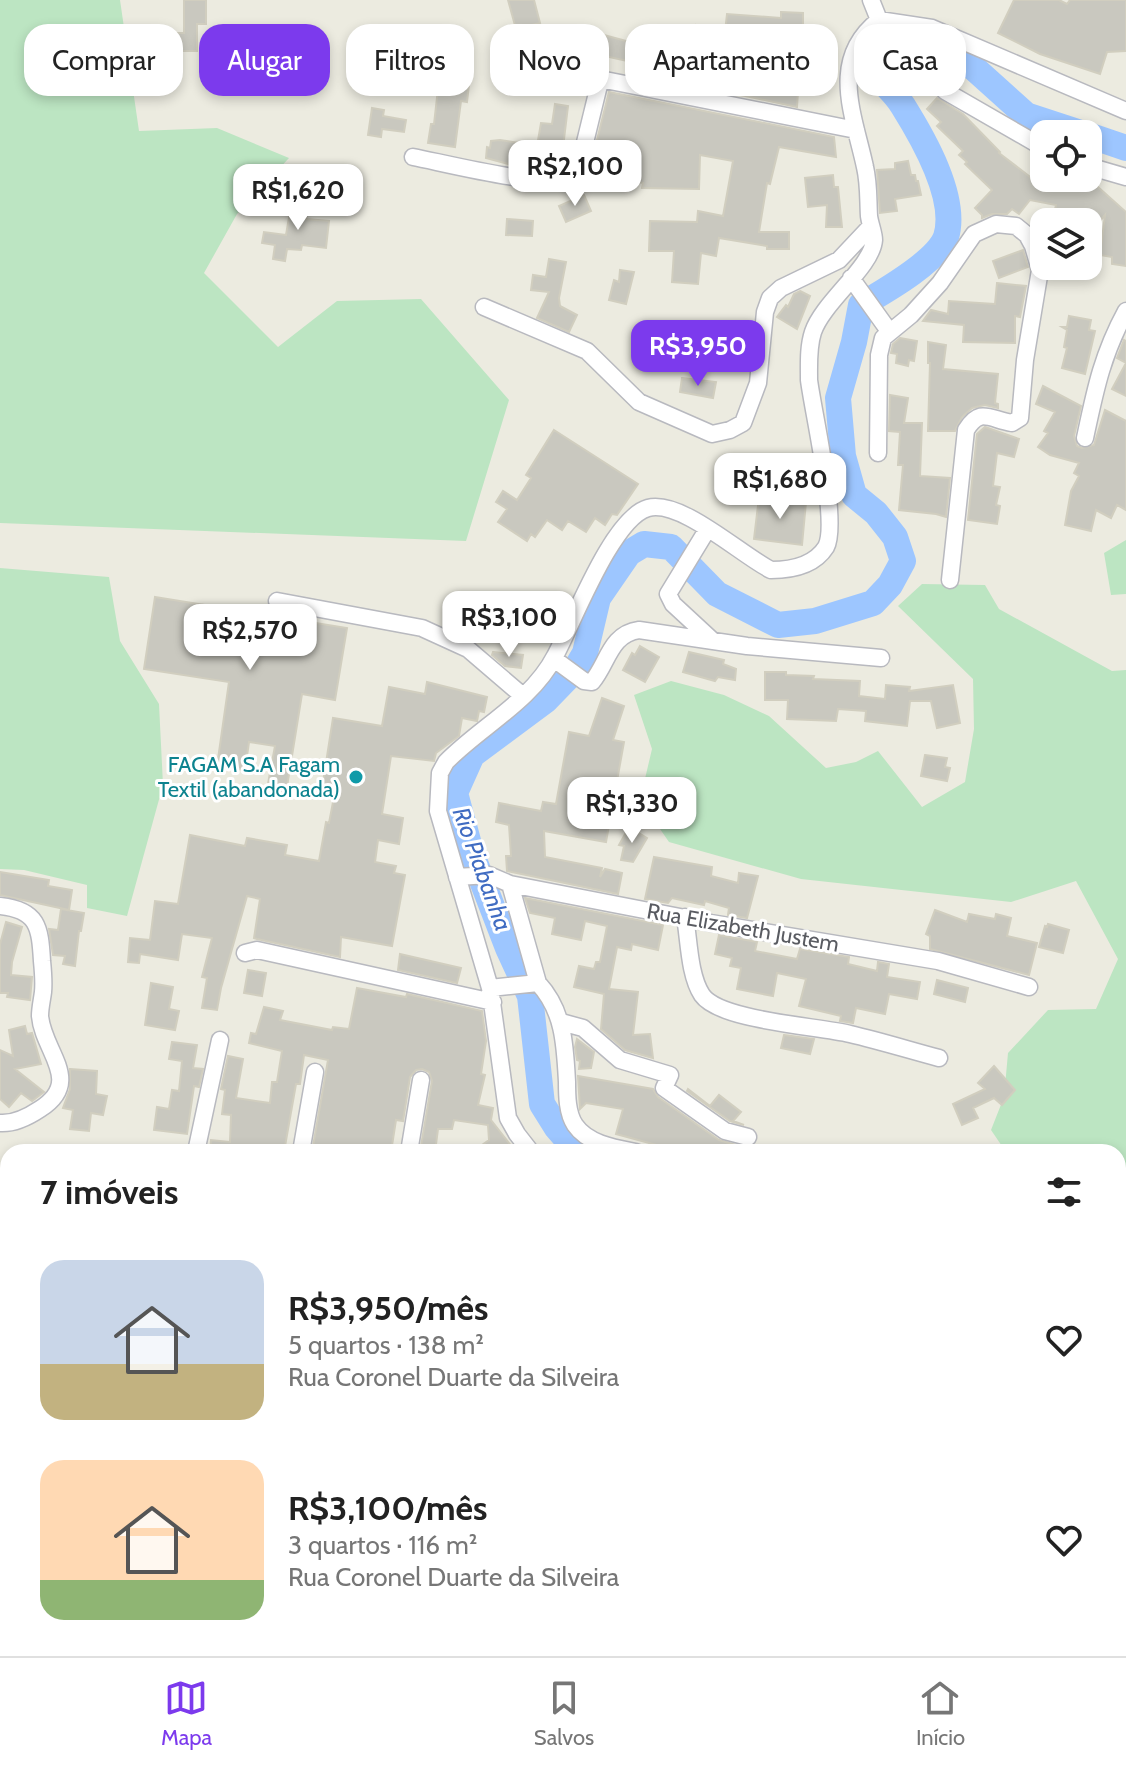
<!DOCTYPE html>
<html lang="pt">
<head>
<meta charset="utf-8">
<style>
	:root { --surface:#fff; --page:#f2f2f2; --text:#222; --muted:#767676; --line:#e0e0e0; --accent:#7c3aed }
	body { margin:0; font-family:Cabin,sans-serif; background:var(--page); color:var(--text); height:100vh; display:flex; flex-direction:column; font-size:30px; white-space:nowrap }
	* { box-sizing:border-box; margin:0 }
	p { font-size:26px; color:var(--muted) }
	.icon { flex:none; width:44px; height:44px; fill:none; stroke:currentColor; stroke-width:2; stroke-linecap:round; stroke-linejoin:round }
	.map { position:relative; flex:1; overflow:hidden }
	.sheet { position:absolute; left:0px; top:1144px; width:1126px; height:512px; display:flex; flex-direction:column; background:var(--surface); border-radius:24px 24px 0 0; box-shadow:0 4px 12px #0003 }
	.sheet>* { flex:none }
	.hud { position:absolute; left:24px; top:24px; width:1078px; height:72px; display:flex; gap:16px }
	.buttons { position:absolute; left:1030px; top:120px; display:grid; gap:16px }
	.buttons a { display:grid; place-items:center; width:72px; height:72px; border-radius:16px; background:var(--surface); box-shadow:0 4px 12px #0003; font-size:40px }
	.price { position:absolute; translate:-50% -68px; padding:0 18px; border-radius:16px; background:#fff; color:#222; font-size:26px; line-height:52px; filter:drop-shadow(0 2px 4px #0008) }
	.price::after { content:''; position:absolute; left:50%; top:48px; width:24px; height:18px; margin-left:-12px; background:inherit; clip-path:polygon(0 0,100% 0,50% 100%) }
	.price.selected { background:var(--accent); color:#fff }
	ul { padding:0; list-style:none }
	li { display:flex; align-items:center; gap:24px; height:200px; padding:0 40px }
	li span { display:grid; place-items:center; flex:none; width:224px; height:160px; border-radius:24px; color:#555 }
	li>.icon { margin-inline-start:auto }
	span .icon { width:96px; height:96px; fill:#fffc; stroke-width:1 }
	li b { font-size:34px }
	h2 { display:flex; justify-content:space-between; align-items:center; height:96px; padding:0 40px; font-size:34px }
	.pill { padding:0 28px; border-radius:24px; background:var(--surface); box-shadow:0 4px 12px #0003; font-size:28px; line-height:72px }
	.pill.selected { background:var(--accent); color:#fff }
	.menu { display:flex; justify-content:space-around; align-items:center; height:112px; border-top:2px solid var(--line); background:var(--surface); font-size:22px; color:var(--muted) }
	.menu a { display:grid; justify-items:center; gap:4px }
	.menu .selected { color:var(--accent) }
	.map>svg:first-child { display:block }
</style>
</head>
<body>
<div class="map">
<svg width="1126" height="1656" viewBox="0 0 1126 1656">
	<rect width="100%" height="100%" fill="#ecebe0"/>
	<path fill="#bce5c2" d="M0,0H120L139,131L217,128L289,158L237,214L204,273L278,347L337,301L421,299L509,400L466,541L0,523Z
		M1126,540V594L1111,595L1104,553Z
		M0,568L109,577L120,641L159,704L163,785L127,916L87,908V885L24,870L0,869Z
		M922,584L985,585L999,609L1112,671L1126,670V1656H906L900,1648H1118V1342L1123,1343L1118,1294V1152H1006L991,1130L1004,1097L1008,1053L1048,1010L1096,1009L1118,959L1076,881L1011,902L801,879L669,842L640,800L652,749L634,695L671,681L724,695L769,716L826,768L856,762L878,751L922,807L965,782L974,729L973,679L898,606Z"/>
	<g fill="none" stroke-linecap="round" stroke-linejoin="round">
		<path stroke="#9dc6ff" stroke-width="26" d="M1088,135L1126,148
			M578,1152L557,1128L542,1104L530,996L508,948L471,852L455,793L472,755L546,700L575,670L585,653L598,598L629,553L644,544L671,547L717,594L778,625L815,621L873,603L890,585L903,561L895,537L876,513L854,495L843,456L838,398L854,342L861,305C883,292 937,262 946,237C958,198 923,138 903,106C889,84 876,83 872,55L884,42L905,38L936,47L966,61L1026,115L1084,134
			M393,1656L396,1648"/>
	</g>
	<path fill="#c9c8bf" stroke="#d1cebf" stroke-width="2" d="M184,0H206V24H197V51H149V33H184Z
		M508,0H534L540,23L516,29Z
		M1014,0H1059L1067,4L1070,0H1126V51L1107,52L1100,74L1040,54L998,33Z
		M781,12L803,13V56L819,58L816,94L798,92L797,107L722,91L726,66L688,57L696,25L725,32L727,14L781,18Z
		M604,35L652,48L648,69L631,65L632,62L600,55Z
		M530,69L551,71L549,91L528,88Z
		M439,80L469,85L467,102L461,101L455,147L428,143L431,124H434Z
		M609,92L834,137L836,157L779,147L770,184L767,183L759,232H789V249H767V246L719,238L716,256L701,253L698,284L672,282L674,251H649L650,221L697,222L698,211L723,216L733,161L700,155L699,189L642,188L643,183L615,177V180L591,177L590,168Z
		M937,98L963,114L1000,152L999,153L1038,183L1059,186L1066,178H1088L1126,212V266L1112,264V257L1100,255L1105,215L1088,235V222H1058L1053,218L1056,205L1030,200L1019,214L1012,209L1007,214H992L982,218V215L975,208L992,190L965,164L967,162L959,155L963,151L937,126L941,122L927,109Z
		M555,104L568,106L562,156L570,157L568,169L565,170L543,167L546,147L537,146L541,123L552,124Z
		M372,108L384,110L383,116L406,120L404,132L382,129L381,137L368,135Z
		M500,140L520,143L516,166L486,158L487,147L490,148L491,141Z
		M908,161L911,175H915L916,181H918L921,195L895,199L897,211L880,213L877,170L895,169V163Z
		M833,175L834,187H838L842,227H826L827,205L808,207L805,178Z
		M584,195L591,211L566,222L559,206Z
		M292,200L310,204L306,219L329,221L326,248L302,245L301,250L287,249L285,261L273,259L275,245L262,243L264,232L286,235Z
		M507,219L533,221L532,236L506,235Z
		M1023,250L1028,267L999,278L993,261Z
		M549,259L566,262L559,298L560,306L577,315L569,332L537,318L549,292L531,290L533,275L546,277Z
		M620,270L634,272L626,304L609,300L614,280L619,282Z
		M997,283L1026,286L1020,317L1015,316V343L963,342L964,325L923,321L931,310L948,314L949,301L995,304Z
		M800,291L810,296L797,329L777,317L786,305L788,307L794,294Z
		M1069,316L1091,320L1089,330L1095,331L1085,374L1062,368L1067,348L1064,347L1067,330L1062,327H1067Z
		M900,338L917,341L914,361L909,360L908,366L896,363L897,354L891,353L893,344Z
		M1124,340L1126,341V396L1112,389L1126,363L1117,358Z
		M928,342L946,345L943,369L998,374L995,403L998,404V408L985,405L972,408L962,417L955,431H928L930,363H928Z
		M682,378L716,382L713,398L680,392Z
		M1043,386L1081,406L1074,436L1077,446L1082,448L1094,445L1105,410L1126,421V510L1117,505L1111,518L1096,510L1091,531L1065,525L1071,491L1079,476L1074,473L1079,463L1050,455L1038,447L1048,433L1044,431L1055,412L1036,404Z
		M890,395L908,398L904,423H922L920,476L950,478L946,517L936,514L899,510L903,465H898L900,432L889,431Z
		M985,427L1019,439L1014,457L997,453L993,486L1000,487L996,505L1000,506L997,524L968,520L977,434Z
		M554,430L638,484L617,515L612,514L605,525L595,518L586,532L568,521L562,530L547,520L535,537L531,534L527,541L498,522L507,509L496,502L503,491L517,500L531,478L526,475Z
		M759,497L806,502L802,545L754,539Z
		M155,597L347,628L335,700L302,694L286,793L267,789L275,746L249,742L245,770L217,766L229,682L144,669Z
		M640,646L659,657L645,682L623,670L632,653L635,655Z
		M493,652L523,655L521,668L505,666L492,655Z
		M689,652L724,660L723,664L736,669L735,680L718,677L715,681L683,672Z
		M765,672H786V675L814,676L813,679L860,681L859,696L885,699L886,685L910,687L909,691L953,685L960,723L937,728L931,701H910L907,726L865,721L866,711L838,709L836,721L787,719L788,700H765Z
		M427,682L487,697L484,712L479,711L477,721L462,718L459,736L436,753L434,761L391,756L382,814L403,818L399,844L378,840L375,862L396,866L394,873L405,875L392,946L341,937L340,957L257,939L254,938L260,899L247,896L221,988L217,1010L202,1008L207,978L202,977L212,938L182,934L178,960L140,954L139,963L128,962L130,938L150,940L155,901L178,904L190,835L245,846L247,838L287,845L285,855L319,861L326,822L329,823L334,797L321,795L333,718L382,726L389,687L425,694Z
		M602,698L624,706L613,740L624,742L606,842L544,831L545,857L602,868L600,877L605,869L622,873L618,894L507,871L506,856H511L509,825L496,822L499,803L541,811L543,802L556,804L569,732L589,736Z
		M925,755L947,758L945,767L950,768L947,781L921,776Z
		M629,827L647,838L633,862L621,860L624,846L619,845Z
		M654,857L712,867L711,876L738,883L739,873L758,876L747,918L728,915L729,908L705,901L704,905L672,898L668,903L645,899Z
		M0,872L49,880L48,886L72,890L69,910L0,895Z
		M525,898L663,925L658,950L632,944L631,950L617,947L609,989L638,992L633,1035L650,1034L653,1058L625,1050L601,1029L604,994L574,987L579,966L594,969L596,962H600L607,926L585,921L581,940L552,934L555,918L530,913Z
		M61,909L84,913L81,931H79L75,966L63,964L65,956L53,955L49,929L58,930Z
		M935,910L967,922L969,914L995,919L996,914L1011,918L1007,936L1037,943L1029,975L930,949V936L926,934Z
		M6,922L22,927L12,962L11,975L32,977L30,1000L7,997L8,993H0V944Z
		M1048,924L1069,930L1063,953L1039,947L1045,926L1047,927Z
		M719,935L757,942L755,951L797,959L800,949L849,957L848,964L877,971L878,962L889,964L887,977L920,982L917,999L889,994L885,1014L856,1008L853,1023L840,1021L841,1016L799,1006L806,979L777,973L773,996L737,989L741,968L730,966L732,958L715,954Z
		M400,954L461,968L457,983L398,970Z
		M248,970L266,973L262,996L244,993Z
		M937,980L968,988L965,1002L934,994Z
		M151,983L173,987L169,1009L179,1011L175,1030L145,1025Z
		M357,988L406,997L407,994L482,1011L486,1041L481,1074L485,1075L478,1105L493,1108L491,1120L516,1152H472L489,1140L488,1125L454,1120L452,1129H438L435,1152H420L432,1081L429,1072L422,1069L416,1070L410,1077L403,1121L396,1120L391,1152H312L328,1060L304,1055L300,1084H296L284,1152H210L211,1140L230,1142L231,1115L222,1114L225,1090L221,1089L228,1056L243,1059L236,1098L270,1103L272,1082H277L282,1051L249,1043L251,1033L256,1034L264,1007L283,1011L280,1020L332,1030L333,1027L349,1029Z
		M25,1026L27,1034L32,1033L41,1064L15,1069L44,1092L32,1101L21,1093L9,1107L0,1099V1050L13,1056L9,1030Z
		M784,1035L814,1039L810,1054L781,1048Z
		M577,1039L594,1052L591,1068L579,1069L580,1061L577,1060L575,1047Z
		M172,1042L197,1045L193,1068L203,1069L199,1087L194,1086L187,1134L154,1130L157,1107L169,1109L172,1090L179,1091L182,1061L169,1059Z
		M994,1066L1015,1090L1002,1105L994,1098L973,1108L978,1118L962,1125L953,1104L985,1089L978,1083Z
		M70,1069L97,1071L96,1094L107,1096L103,1115L91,1113L89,1131L70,1129L73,1110L63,1108L70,1089Z
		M578,1076L653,1089L658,1097L719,1140L739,1146L737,1152H663L664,1147L616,1134L623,1109L586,1103L580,1109Z
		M688,1089L710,1106L719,1095L741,1112L733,1121L744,1125L730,1121L687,1091Z"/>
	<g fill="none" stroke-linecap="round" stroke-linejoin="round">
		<g stroke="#b8b9bf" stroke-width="19">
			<path id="street" d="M871,0L879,20
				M945,91L1044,148
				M413,157C449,164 550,190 580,178L579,167L599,85L605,80L856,130
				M1088,166L1126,177
				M851,278L889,331
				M484,307L587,351L639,402L712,434L730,430L743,423L758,383L765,312L770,298L781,288L839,260L871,226
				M1085,438C1095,391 1102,355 1126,311
				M878,453L879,355L883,338L911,315L940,283L974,234L996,224L1016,226L1027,235L1033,246L1040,270L1025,360L1020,418L1012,423C989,419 980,407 966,430L950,580
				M707,530L668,594L673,604L713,641
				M277,601L422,628L468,649L523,696
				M554,659L584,681L592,682C608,663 610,634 639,630L747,646L881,658
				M457,877L489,875L510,884L711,923L938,961L1029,987
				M510,884L538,983C564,1011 565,1045 567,1082C567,1095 567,1113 575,1125C588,1144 615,1148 636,1152
				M0,906C38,910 40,927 42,961C43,971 44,982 43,992C42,1000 40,1008 40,1016C43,1052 84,1081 40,1109C28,1117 14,1124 0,1123
				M685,917C689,940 689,975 702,995C720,1021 818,1026 850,1034C880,1041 909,1050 939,1058
				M245,953L257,950L493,1002
				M490,988L538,983
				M561,1022L583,1028L620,1060L670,1075L664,1088L725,1131L748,1137
				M196,1152L220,1040
				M301,1152L315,1072
				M409,1152L421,1080
				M531,1152L517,1134L508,1118L490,988L438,811L440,773L446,762C480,727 532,701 555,656C573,623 612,518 648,508C681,499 741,555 771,570C791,570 814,566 826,547C839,523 813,412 809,380C809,364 808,347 813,332C823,302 872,267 874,240C874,233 870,224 869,216C868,200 869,184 865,167C854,115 828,60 879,20L932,28L1126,111
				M0,1191L8,1192
				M408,1648L422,1656
				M375,1656L380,1648
				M437,1656L446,1648
				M674,1656L675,1648
				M794,1656L795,1648"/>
		</g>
		<use href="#street" stroke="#fff" stroke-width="16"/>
	</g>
	<circle fill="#0f9aa8" stroke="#fff" stroke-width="3" cx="356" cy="777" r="8"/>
	<g text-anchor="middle" stroke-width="6" stroke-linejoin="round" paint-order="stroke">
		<g font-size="22" fill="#0d838f" stroke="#fff" text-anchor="end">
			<text x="340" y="772">FAGAM S.A Fagam<tspan x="340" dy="25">Textil (abandonada)</tspan></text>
		</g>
		<g font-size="22" fill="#595b61" stroke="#fff">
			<text transform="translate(743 927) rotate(10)" y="8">Rua Elizabeth Justem</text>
		</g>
		<g font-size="24" font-style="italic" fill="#406cc2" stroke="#fff">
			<text transform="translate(482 869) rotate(70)" y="8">Rio Piabanha</text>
		</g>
	</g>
</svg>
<div class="buttons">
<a><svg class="icon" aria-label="locate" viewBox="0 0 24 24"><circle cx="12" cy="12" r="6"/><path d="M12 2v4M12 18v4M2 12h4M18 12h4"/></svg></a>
<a><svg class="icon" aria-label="layers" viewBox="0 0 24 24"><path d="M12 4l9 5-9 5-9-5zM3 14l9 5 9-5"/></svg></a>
</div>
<b class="price" style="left:575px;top:208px">R$2,100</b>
<b class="price" style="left:298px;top:232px">R$1,620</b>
<b class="price selected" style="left:698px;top:388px">R$3,950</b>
<b class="price" style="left:780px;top:521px">R$1,680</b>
<b class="price" style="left:509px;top:659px">R$3,100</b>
<b class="price" style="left:250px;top:672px">R$2,570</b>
<b class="price" style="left:632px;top:845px">R$1,330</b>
<div class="hud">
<a class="pill">Comprar</a>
<a class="pill selected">Alugar</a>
<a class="pill">Filtros</a>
<a class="pill">Novo</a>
<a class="pill">Apartamento</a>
<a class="pill">Casa</a>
</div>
<section class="sheet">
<h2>7 imóveis<svg class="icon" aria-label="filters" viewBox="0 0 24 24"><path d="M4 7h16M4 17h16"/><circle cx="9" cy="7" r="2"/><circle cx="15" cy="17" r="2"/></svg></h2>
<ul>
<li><span style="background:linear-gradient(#c9d6e8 65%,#c2b280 0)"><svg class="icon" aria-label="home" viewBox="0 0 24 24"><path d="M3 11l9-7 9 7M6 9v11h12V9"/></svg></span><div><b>R$3,950/mês</b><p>5 quartos · 138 m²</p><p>Rua Coronel Duarte da Silveira</p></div><svg class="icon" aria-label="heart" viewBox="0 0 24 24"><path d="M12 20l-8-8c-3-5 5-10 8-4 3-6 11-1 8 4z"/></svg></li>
<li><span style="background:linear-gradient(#ffd9b3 75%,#8fb573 0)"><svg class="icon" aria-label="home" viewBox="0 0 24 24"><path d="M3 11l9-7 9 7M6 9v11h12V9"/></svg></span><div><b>R$3,100/mês</b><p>3 quartos · 116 m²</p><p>Rua Coronel Duarte da Silveira</p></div><svg class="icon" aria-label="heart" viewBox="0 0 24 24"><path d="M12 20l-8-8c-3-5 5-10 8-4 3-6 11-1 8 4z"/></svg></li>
</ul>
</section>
</div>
<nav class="menu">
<a class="selected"><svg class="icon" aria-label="map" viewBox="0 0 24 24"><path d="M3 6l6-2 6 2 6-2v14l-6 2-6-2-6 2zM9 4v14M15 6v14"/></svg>Mapa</a>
<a><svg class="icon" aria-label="saved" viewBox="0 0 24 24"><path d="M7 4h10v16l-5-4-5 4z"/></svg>Salvos</a>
<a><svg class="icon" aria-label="home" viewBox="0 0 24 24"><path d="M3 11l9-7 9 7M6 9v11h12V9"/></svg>Início</a>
</nav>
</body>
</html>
